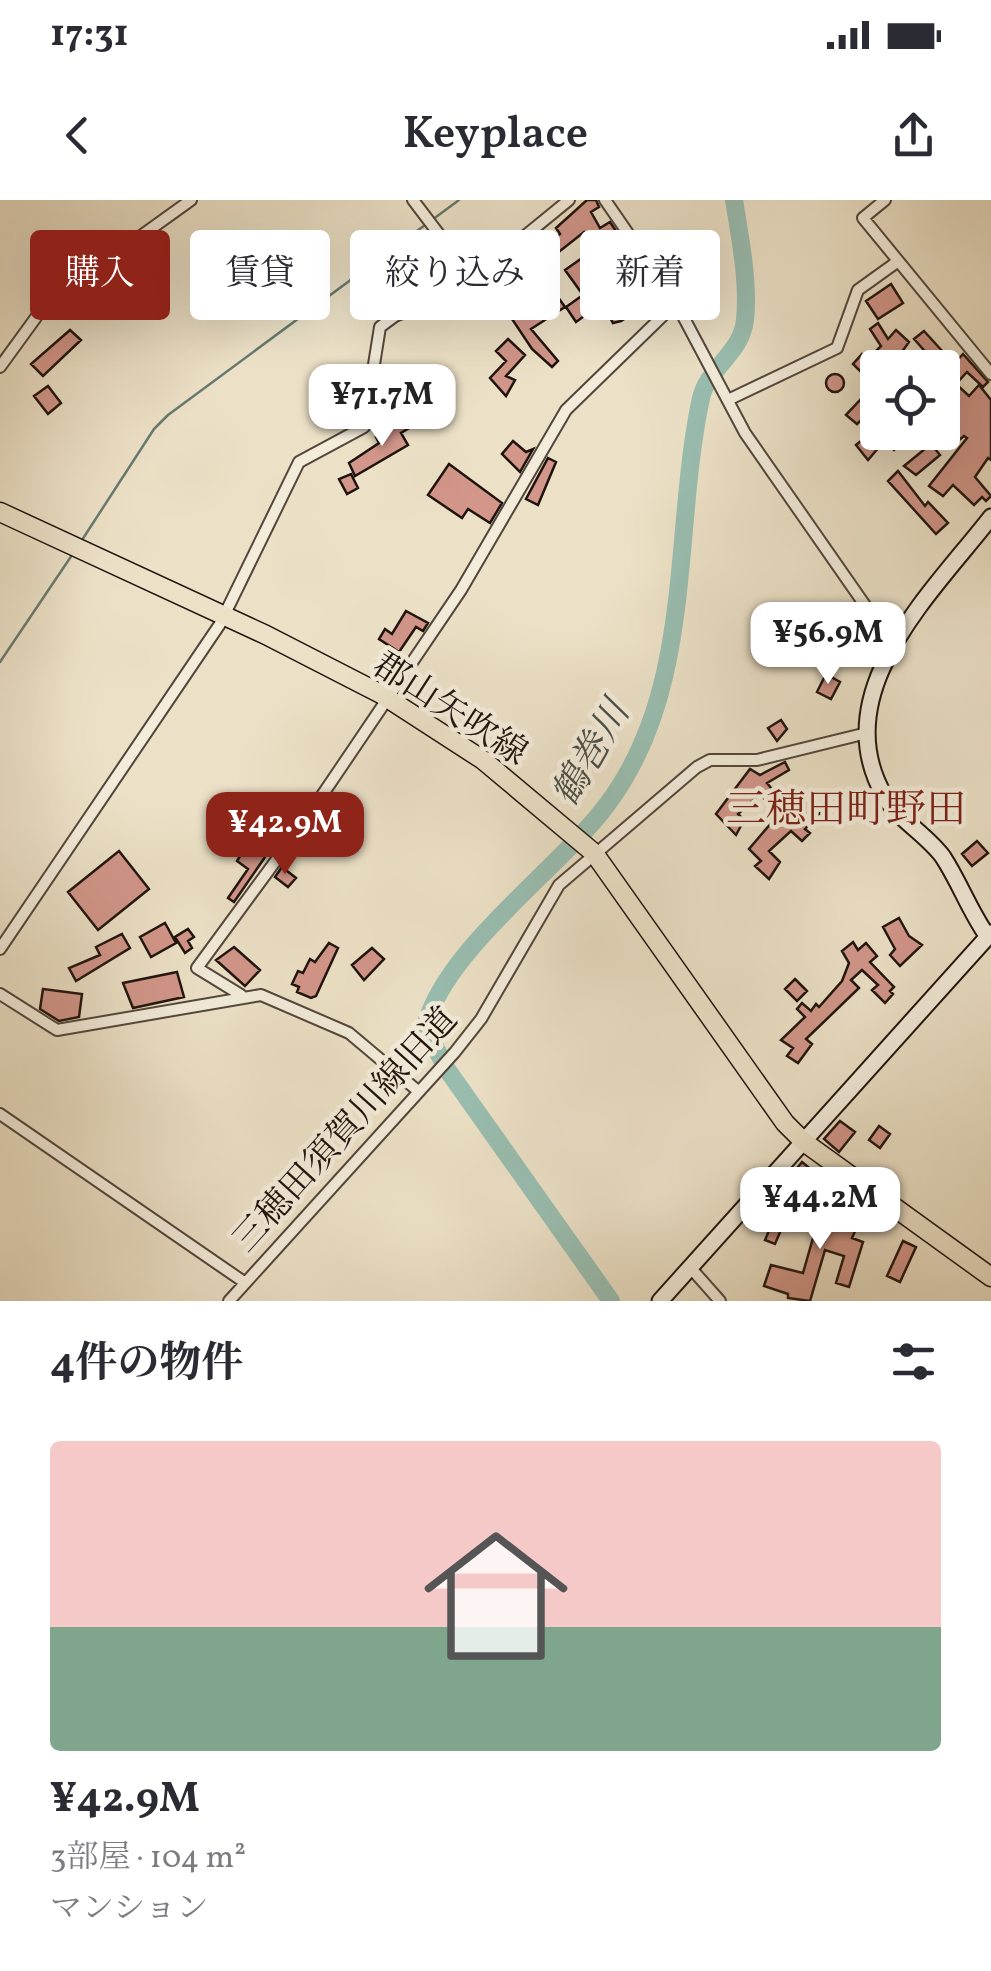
<!DOCTYPE html>
<html lang="ja">
<head>
<meta charset="utf-8">
<style>
	:root { --surface:#fff; --page:#f7f7f7; --text:#2b2b33; --muted:#7c7c81; --line:#e1e1e2; --accent:#8f2418 }
	body { margin:0; font-family:Vollkorn,"Noto Serif JP",serif; background:var(--page); color:var(--text); height:100vh; display:flex; flex-direction:column; font-size:38px; white-space:nowrap }
	* { box-sizing:border-box; margin:0 }
	p { font-size:32px; color:var(--muted) }
	.icon { flex:none; width:55px; height:55px; fill:none; stroke:currentColor; stroke-width:2; stroke-linecap:round; stroke-linejoin:round }
	.map { position:relative; height:1101px; overflow:hidden }
	.sheet { display:flex; flex-direction:column; background:var(--surface); flex:1 }
	.sheet>* { flex:none }
	.top-card { position:absolute; left:30px; top:30px; width:932px; height:90px; display:flex; gap:20px }
	.controls { position:absolute; left:860px; top:150px; display:grid; gap:20px }
	.controls a { display:grid; place-items:center; width:100px; height:100px; border-radius:10px; background:var(--surface); box-shadow:0 10px 40px #0002; font-size:50px }
	.price { position:absolute; translate:-50% -85px; padding:0 22px; border-radius:20px; background:#fff; color:#222; font-size:32px; line-height:65px; filter:drop-shadow(0 2px 5px #0008) }
	.price::after { content:''; position:absolute; left:50%; top:60px; width:30px; height:22px; margin-left:-15px; background:inherit; clip-path:polygon(0 0,100% 0,50% 100%) }
	.price.selected { background:var(--accent); color:#fff }
	ul { padding:0; list-style:none }
	li { display:grid; align-content:center; gap:20px; height:530px; padding:0 50px }
	li+li { border-top:2px solid var(--line) }
	li span { display:grid; place-items:center; height:310px; border-radius:10px; color:#555 }
	li>.icon { margin-inline-start:auto }
	span .icon { width:180px; height:180px; fill:#fffc; stroke-width:1 }
	li b { font-size:42px }
	h2 { display:flex; justify-content:space-between; align-items:center; height:120px; padding:0 50px; font-size:42px }
	.chip { padding:0 35px; border-radius:10px; background:var(--surface); box-shadow:0 10px 40px #0002; font-size:35px; line-height:90px }
	.chip.selected { background:var(--accent); color:#fff }
	.status { display:flex; justify-content:space-between; align-items:center; height:70px; padding:0 50px; background:var(--surface); direction:ltr }
	.status svg { height:28px; fill:currentColor }
	header { display:flex; justify-content:space-between; align-items:center; height:130px; padding:0 50px; background:var(--surface); font-size:45px; font-weight:600 }
	.map>svg:first-child { display:block }
</style>
</head>
<body>
<div class="status"><b>17:31</b><svg viewBox="0 0 49 12"><path d="M0 12V9h3v3zM5 12V6h3v6zM10 12V3h3v9zM15 12V0h3v12zM26 1h20v11H26zM47 4h2v5h-2z"/></svg></div>
<header><svg class="icon" aria-label="back" viewBox="0 0 24 24"><path d="M15 5l-7 7 7 7"/></svg>Keyplace<svg class="icon" aria-label="share" viewBox="0 0 24 24"><path d="M12 15V3M7 8l5-5 5 5M5 13v7h14v-7"/></svg></header>
<div class="map">
<svg width="991" height="1101" viewBox="0 0 991 1101">
	<rect width="100%" height="100%" fill="#ece1c7"/>
	<filter id="stains"><feTurbulence type="fractalNoise" baseFrequency=".002" numOctaves="4"/><feColorMatrix values="0 0 0 0 .2 0 0 0 0 .09 0 0 0 0 .02 0 0 0 .5 -.17"/></filter>
	<radialGradient id="worn" r=".72"><stop offset=".6" stop-color="#630" stop-opacity="0"/><stop offset="1" stop-color="#630" stop-opacity=".3"/></radialGradient>
	<g fill="none" stroke-linecap="round" stroke-linejoin="round">
		<path stroke="#687a70" stroke-width="2.5" d="M432,20L459,0
			M82,340L154,229L168,215L425,25
			M0,462L72,355"/>
		<path stroke="#99beb1" stroke-width="18" d="M611,1101L446,868L425,827C445,749 557,671 606,606C695,489 672,333 701,198C708,168 742,152 745,120C749,83 740,37 734,0"/>
	</g>
	<path fill="#d2968a" stroke="#1f130e" stroke-width="2.5" d="M587,0H596L599,7L591,12L600,28L610,22L624,43L613,49L641,84L623,97L632,114L621,121L613,123L602,103L576,122L566,107L583,95L565,70L595,49L584,32L541,66L532,55L560,34L556,28Z
		M891,84L903,103L878,119L866,101Z
		M555,93L565,107L531,129L558,161L552,167L532,149L512,119Z
		M878,123L888,139L896,130L909,142L891,167L875,152L881,146L870,129Z
		M70,130L81,140L43,176L31,164Z
		M924,131L954,164L963,154L988,182L983,187L967,172L956,184L969,196L979,185L991,200V260L988,258L975,277L991,296L986,301L982,297L974,305L953,285L943,296L929,286L967,238L964,236L953,245L942,235V223L958,207L942,193V168H918L930,157L914,139Z
		M508,139L525,155L506,176L515,180L506,196L490,178L506,161L496,151Z
		M862,154L873,164L863,174L853,164Z
		M826 183a9 9 0 1 1 18 0a9 9 0 1 1-18 0Z
		M878,181V204L857,224L846,215Z
		M48,186L61,203L48,214L34,196Z
		M404,220L409,228L401,233L408,245L355,276L349,263L379,243L376,237Z
		M878,227V232H902L907,239L894,250L886,239L868,260L856,245Z
		M513,241L526,252L533,249L520,272L502,254Z
		M931,244L940,255L916,275L904,266Z
		M548,258L556,262L538,305L526,299Z
		M449,264L502,303L490,323L468,309L462,318L428,295Z
		M898,271L925,306L928,302L948,323L936,334L888,281Z
		M351,274L358,288L347,294L339,279Z
		M406,411L428,423L423,431L416,427L399,452L379,439L385,429L392,434Z
		M826,474L840,482L831,499L817,492Z
		M781,520L787,529L777,541L768,528Z
		M785,562L789,570L767,583L790,611L805,596L822,611L805,629L810,633L802,641L791,631L769,651L780,662L769,679L755,666L761,661L749,649L778,615L760,594L738,614L744,620L736,635L716,614L750,569L760,575Z
		M265,616L281,634L234,702L228,698L248,669L237,661Z
		M977,641L988,653L972,666L962,654Z
		M119,651L149,689L98,730L68,692Z
		M282,667L296,678L288,687L275,677Z
		M899,718L909,736L922,745L900,766L890,755L895,749L883,727Z
		M165,723L176,743L151,757L140,737Z
		M188,729L194,737L188,741L192,748L185,753L175,737Z
		M122,734L130,748L76,781L69,768L100,755L96,747Z
		M853,742L858,750L866,743L877,756L870,762L894,787L890,791L893,794L885,803L872,790L878,785L862,770L851,780L859,788L806,839L812,844L798,863L787,856L793,848L781,840L805,817L797,809L802,803L811,811L816,804L819,807L842,781L849,763L842,751Z
		M329,743L338,748L316,796L311,798L297,792L299,787L292,784L298,771L303,773L310,759L315,762Z
		M234,747L260,770L245,786L216,760Z
		M372,748L384,759L364,780L352,765Z
		M177,772L184,797L133,808L123,783Z
		M795,779L807,791L797,801L785,789Z
		M43,789L82,794L79,817L59,821L40,809Z
		M840,921L855,932L839,952L824,939Z
		M879,926L890,934L880,948L869,940Z
		M802,962L814,972L801,987L790,977Z
		M821,981L832,984L829,993L836,994L828,1024L843,1029L848,1015L860,1020L852,1038L863,1042L849,1087L836,1083L844,1056L825,1050L810,1101L788,1098V1094L764,1086L771,1065L803,1073L817,1024L812,1022Z
		M774,1019L784,1023L775,1044L765,1040Z
		M903,1041L916,1047L900,1082L887,1076Z"/>
	<g fill="none" stroke-linecap="round" stroke-linejoin="round">
		<g stroke="#52463c" stroke-width="14">
			<path id="street" d="M413,0L473,79
				M605,0L676,103L745,233L892,444
				M885,0L863,18L991,174
				M0,167L45,105L191,0
				M730,199L837,148L858,90L897,62
				M0,749L220,424L299,262L364,227L380,127L395,116L460,89L569,0
				M0,794L57,830L261,795L349,833L418,891
				M241,795L197,768L302,625L461,390L566,210L676,103
				M0,914L244,1082
				M689,1066L720,1101
				M229,1101L455,852L481,819L559,685L697,567L710,560H757L867,533"/>
		</g>
		<g stroke="#1f130e" stroke-width="19">
			<path id="secondary" d="M988,737C970,712 960,683 943,657C927,635 899,620 885,597C824,493 932,393 991,317
				M660,1101L991,733"/>
		</g>
		<g stroke="#1f130e" stroke-width="21">
			<path id="primary" d="M0,312L266,435L381,494L483,560L594,653L785,923L804,942L991,1077"/>
		</g>
		<use href="#street" stroke="#f3ecdb" stroke-width="10"/>
		<use href="#secondary" stroke="#f3ecdb" stroke-width="15"/>
		<use href="#primary" stroke="#ece1c7" stroke-width="18"/>
	</g>
	<g text-anchor="middle" stroke-width="9" stroke-linejoin="round" paint-order="stroke">
		<g font-size="35" fill="#1f130e" stroke="#f3ecdb">
			<text transform="translate(451 508) rotate(33)" y="12">郡山矢吹線</text>
			<text transform="translate(344 929) rotate(-48)" y="12">三穂田須賀川線旧道</text>
		</g>
		<g font-size="38" font-style="italic" fill="#4a4f47" stroke="#f3ecdb">
			<text transform="translate(590 553) rotate(-60)" y="13">鶴巻川</text>
		</g>
		<g font-size="40" fill="#7a1f14" stroke="#f3ecdb">
			<text x="846" y="622">三穂田町野田</text>
		</g>
	</g>
	<rect width="100%" height="100%" filter="url(#stains)"/>
	<rect width="100%" height="100%" fill="url(#worn)"/>
</svg>
<div class="controls">
<a><svg class="icon" aria-label="locate" viewBox="0 0 24 24"><circle cx="12" cy="12" r="6"/><path d="M12 2v4M12 18v4M2 12h4M18 12h4"/></svg></a>
</div>
<b class="price" style="left:382px;top:249px">¥71.7M</b>
<b class="price" style="left:828px;top:487px">¥56.9M</b>
<b class="price selected" style="left:285px;top:677px">¥42.9M</b>
<b class="price" style="left:820px;top:1052px">¥44.2M</b>
<div class="top-card">
<a class="chip selected">購入</a>
<a class="chip">賃貸</a>
<a class="chip">絞り込み</a>
<a class="chip">新着</a>
</div>
</div>
<section class="sheet">
<h2>4件の物件<svg class="icon" aria-label="filters" viewBox="0 0 24 24"><path d="M4 7h16M4 17h16"/><circle cx="9" cy="7" r="2"/><circle cx="15" cy="17" r="2"/></svg></h2>
<ul>
<li><span style="background:linear-gradient(#f6c9c9 60%,#7fa58c 0)"><svg class="icon" aria-label="home" viewBox="0 0 24 24"><path d="M3 11l9-7 9 7M6 9v11h12V9"/></svg></span><div><b>¥42.9M</b><p>3部屋 · 104 m²</p><p>マンション</p></div></li>
</ul>
</section>
</body>
</html>
